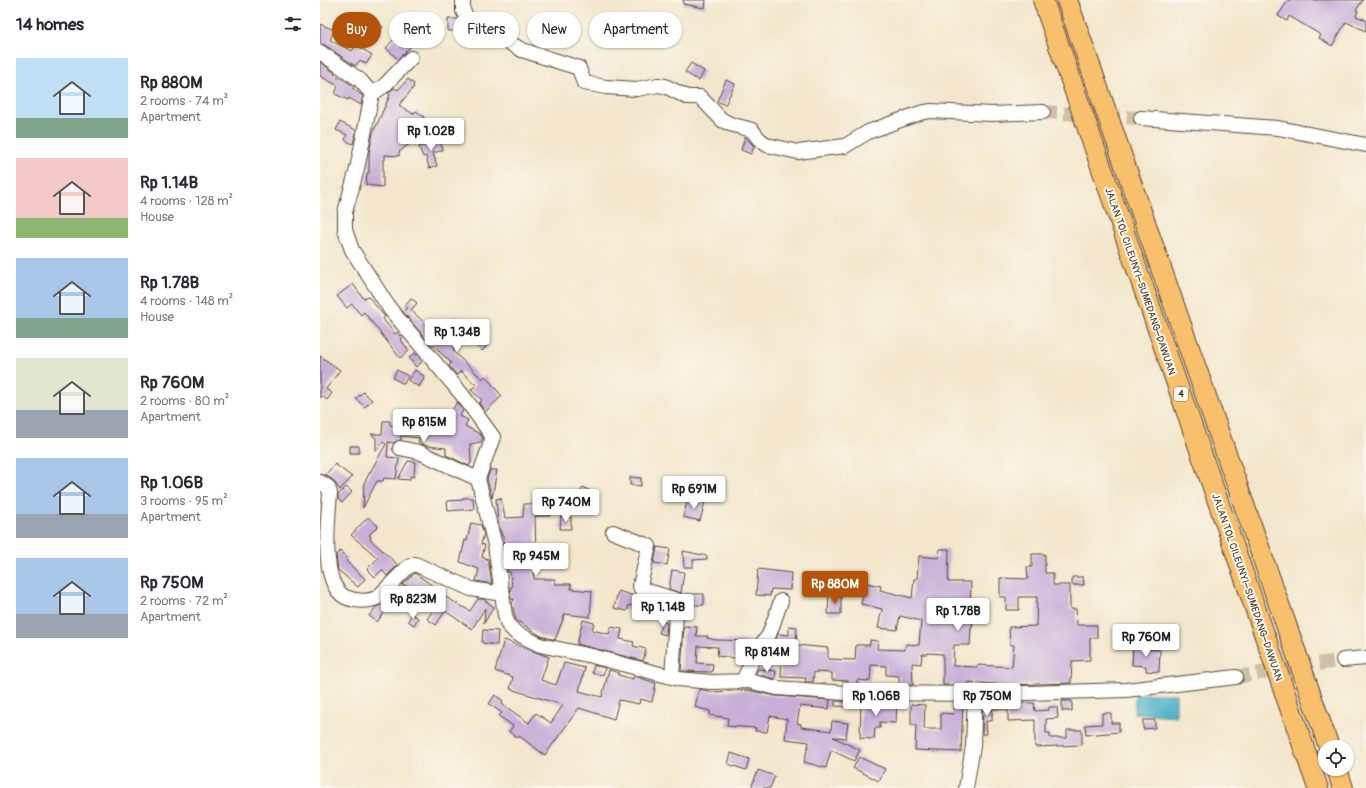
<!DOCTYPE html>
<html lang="en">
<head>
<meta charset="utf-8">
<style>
	:root { --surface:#fff; --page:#f7f7f7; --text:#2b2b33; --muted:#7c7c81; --accent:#b45309 }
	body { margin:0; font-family:Pangolin,sans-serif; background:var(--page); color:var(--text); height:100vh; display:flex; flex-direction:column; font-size:15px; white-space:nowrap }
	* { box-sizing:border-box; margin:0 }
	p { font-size:13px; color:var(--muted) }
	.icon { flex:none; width:22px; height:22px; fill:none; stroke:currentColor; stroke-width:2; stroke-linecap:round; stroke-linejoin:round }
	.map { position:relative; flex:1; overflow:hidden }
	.details { display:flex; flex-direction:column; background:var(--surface); width:320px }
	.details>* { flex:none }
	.guide { position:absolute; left:12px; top:12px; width:380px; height:36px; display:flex; gap:8px }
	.controls { position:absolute; left:998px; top:740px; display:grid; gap:8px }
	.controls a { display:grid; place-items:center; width:36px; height:36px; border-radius:50%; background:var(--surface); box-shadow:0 1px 3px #0004; font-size:20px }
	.price { position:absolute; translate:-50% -34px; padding:0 9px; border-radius:4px; background:#fff; color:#222; font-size:13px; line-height:26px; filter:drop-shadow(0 1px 2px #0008) }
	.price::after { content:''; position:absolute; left:50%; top:24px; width:12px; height:9px; margin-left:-6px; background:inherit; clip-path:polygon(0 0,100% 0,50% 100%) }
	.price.on { background:var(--accent); color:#fff }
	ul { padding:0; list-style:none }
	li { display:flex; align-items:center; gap:12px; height:100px; padding:0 16px }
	li span { display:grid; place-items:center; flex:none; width:112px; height:80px; border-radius:0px; color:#555 }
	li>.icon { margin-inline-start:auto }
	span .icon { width:48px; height:48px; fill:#fffc; stroke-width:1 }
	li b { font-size:17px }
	h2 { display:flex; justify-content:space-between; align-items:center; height:48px; padding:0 16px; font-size:17px }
	.pill { padding:0 14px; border-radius:18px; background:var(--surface); box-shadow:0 1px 3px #0004; font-size:14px; line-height:36px }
	.pill.on { background:var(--accent); color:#fff }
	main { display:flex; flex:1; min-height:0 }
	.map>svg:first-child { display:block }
</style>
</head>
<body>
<main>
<section class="details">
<h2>14 homes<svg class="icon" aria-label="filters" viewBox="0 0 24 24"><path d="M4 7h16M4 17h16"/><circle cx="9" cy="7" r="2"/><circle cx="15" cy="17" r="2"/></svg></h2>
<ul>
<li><span style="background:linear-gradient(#bfe0f5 75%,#7fa58c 0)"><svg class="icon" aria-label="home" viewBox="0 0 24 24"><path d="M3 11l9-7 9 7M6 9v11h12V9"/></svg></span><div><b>Rp 880M</b><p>2 rooms · 74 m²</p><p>Apartment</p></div></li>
<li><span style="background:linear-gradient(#f6c9c9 75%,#8fb573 0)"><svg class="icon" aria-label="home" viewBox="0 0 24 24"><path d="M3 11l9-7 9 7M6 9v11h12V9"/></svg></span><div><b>Rp 1.14B</b><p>4 rooms · 128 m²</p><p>House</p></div></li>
<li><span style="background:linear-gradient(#a9c7e8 75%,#7fa58c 0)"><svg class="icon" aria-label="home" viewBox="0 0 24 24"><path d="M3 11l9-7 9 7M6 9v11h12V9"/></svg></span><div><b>Rp 1.78B</b><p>4 rooms · 148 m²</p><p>House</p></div></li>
<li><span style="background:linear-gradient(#dfe7d0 65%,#9aa5b1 0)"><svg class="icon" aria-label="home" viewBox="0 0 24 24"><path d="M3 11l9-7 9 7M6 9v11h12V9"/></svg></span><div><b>Rp 760M</b><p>2 rooms · 80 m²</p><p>Apartment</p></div></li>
<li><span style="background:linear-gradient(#a9c7e8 70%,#9aa5b1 0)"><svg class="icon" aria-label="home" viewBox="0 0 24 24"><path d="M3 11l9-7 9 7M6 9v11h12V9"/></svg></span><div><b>Rp 1.06B</b><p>3 rooms · 95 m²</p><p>Apartment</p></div></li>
<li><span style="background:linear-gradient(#a9c7e8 70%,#9aa5b1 0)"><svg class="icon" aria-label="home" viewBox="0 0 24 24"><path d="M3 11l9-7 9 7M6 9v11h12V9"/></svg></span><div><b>Rp 750M</b><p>2 rooms · 72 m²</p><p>Apartment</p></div></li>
</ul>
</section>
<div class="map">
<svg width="1046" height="788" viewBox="0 0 1046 788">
	<rect width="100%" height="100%" fill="#fbf7ec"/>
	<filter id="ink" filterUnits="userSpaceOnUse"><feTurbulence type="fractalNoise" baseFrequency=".025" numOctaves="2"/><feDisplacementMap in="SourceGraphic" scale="8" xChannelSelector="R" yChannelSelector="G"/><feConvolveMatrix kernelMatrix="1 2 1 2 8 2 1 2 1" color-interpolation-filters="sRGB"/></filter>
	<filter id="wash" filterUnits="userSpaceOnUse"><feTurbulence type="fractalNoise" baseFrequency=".012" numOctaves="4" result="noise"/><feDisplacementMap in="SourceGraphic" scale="16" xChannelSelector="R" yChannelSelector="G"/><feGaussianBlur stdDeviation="0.9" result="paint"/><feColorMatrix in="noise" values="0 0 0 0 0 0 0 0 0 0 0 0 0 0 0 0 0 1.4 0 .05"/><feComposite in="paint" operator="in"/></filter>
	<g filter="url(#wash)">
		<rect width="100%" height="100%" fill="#f3e6cc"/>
		<path fill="#48b1c6" stroke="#426e72" d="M815,694H856V716L814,713Z"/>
		<g id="blocks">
			<path fill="#c7afd8" d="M363,0H386L385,8L363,4Z
				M968,0H1043L1036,10L1038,11L1036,16L1046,20V31L1026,22L1012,46L999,38L1001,35L969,16L967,21L958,16Z
				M51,17L63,27L56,36L43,25Z
				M128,19H138L141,23V31H128Z
				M0,24L14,30L10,40L32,51L36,45L52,55L46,64L40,60L35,66L5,45L0,44Z
				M84,37L93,44L78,59L66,48L74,39L79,44Z
				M0,62L15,73L14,74L34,86L33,89L43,96L41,105L29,98L28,100L15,94L18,86L0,76Z
				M371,63L384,71L379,81L365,72Z
				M88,79L94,84L93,86L94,87L79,105L93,114L96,111L104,117L103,119L117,129L111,136L97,126L89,138L92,142L79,152V156L65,155V160H63V187L46,185L47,173H49V153L53,133L70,95L68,93L74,88L78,90Z
				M406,80L415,84L405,105L397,101Z
				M20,122L36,130L33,144L25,140L27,135L16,130Z
				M425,137L434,146L431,154L421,150Z
				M120,140L123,150L113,153L117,166L109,168L106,156L103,157L99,147Z
				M33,284L44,299L48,296L65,317L63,319L75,334L77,332L82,339L81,340L89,351L80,358L44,312L41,315L32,304L27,308L17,296Z
				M91,298L97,303L91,310L112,330L116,326L121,331L135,318L148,331L154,326L160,333L158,335L168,345L162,351L147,334L133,347L135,349L133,351L162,379L165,376L182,396L165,412L159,403L162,400L151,390L156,385L141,371L137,375L129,366L131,363L113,345L112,346L83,312L87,308L84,306Z
				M95,353L102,362L96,367L89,358Z
				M0,356L20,370L6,389L12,393L7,400L2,396L0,398Z
				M77,370L88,376L84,384L73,378Z
				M95,370L105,377L99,387L88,380Z
				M43,392L52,400L45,407L36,399Z
				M137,402L143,410L140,416L148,420L145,426L160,434L163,438L161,442L150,444L151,462L149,466L126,455V448L107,446L98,442L100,438L81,436V440L73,443L68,442L67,457L79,458L76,479L64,478L63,481H57L43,508L44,483L66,444L63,442L56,451V438L51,434H62L63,421H70V425L86,427V423L102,425L110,411L126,420Z
				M30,446H39V453H30Z
				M88,461L95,462L94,477L90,476V480L78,479Z
				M15,464L32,477L20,490L13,480L5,475Z
				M170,470H177L172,498L167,479Z
				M310,477L321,478V486L310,485Z
				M26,487L32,492L22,503L18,499V495Z
				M263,487L272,492L264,505L256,501Z
				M142,498H153L154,509L128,511L127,501L142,500Z
				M181,498L185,518L203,517L204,504L231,503L230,516H215L216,555H211L214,579H235V584H251V589L272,591L270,617L245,614L235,640L221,636L196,620L192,604L194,599H191L190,587H192L190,572H187L183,536H182L178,523L176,499Z
				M368,498L385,502L380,521L363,517Z
				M241,516L251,517V529H240Z
				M48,517L58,526L49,535L51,537L50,539L78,565L67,576L62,570L55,577L47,569L58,558L31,535Z
				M151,523L161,525L164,534L161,544L165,545L162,557L168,559L172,584L156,581L159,569L140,562L145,540L147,541Z
				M337,547L350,549L347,565L334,563Z
				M619,549H629L628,582H651L650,611L654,612L652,628H651L650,645H634L633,666L657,667V665L692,667L694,645H690L689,627L716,626L717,597H699V610H686V597H680V578L708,579L707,567H712V554H725V573H733V585H750V609H756L757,625H777V638H770V660L752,661L751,683L686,685L648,682V685H623V654L607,653V654H602L601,664L592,663L593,685H579V676L566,675V666L551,665L550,681L537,680V685H528V681L512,680V673L494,672L493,682H485L486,678L461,677L462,643H454L458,634L469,635V626L477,627L476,645L508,648V659L535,660L536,645H550V640L558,641L557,649L585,650L586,644L599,645L601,621L580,616L577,630L558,628L562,609L541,604L546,583L561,586L560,590L592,598L594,579H597L599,556L618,558Z
				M20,551L28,559L26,561L45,579L38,587L18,570L16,555Z
				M363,551L387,556V559L373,560V567H364Z
				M438,569L471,573L470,590L451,589L450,596L436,595Z
				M352,570L364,572L361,593L349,589Z
				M95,573L117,589L118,588L126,593L124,596L150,611L158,599H163L174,607L164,623L165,608L152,629L125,611L116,625L107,619L114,609L107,605L110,599L95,589L90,601L82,598L87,586L82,585Z
				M752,577H763L764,585H752Z
				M298,591L348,606L346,614L309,605L307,611L294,608Z
				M364,594H384V605H365Z
				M509,595L521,596V614H508Z
				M71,596L75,599L57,622L49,616L56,607L63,604Z
				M92,614L98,618L94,625L88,621Z
				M263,620L274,623L272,630L289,634L291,627L302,629L300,639L314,642L313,646L326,649L323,661L257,644Z
				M342,621L347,623L346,635L339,633Z
				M364,626L377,627L376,636H388L387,638L396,640L432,641V643L424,659L397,656L398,647L378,646L377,663L393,664L392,672L361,671Z
				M163,630L178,631L177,645L162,643Z
				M184,640L229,657L221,680L236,685L244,663L265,668L259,691L282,697L289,670L299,673L298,675L313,679L314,676L336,683L332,702L320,699L319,704L299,700L294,719L259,708L225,755L199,736L198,738L189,732L193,726L179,716L182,713L169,704L175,695L183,701L182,704L209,723L216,713L231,723L243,705L190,689L193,677L175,671Z
				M813,645H826V649L840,650L839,672L826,671V666L812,665Z
				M274,665L285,668L283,675L272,673Z
				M438,669L456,671L455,679L436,674Z
				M379,689L393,692L428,690L456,696L510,700L509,709L480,706L477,723L481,724V727L511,731L512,721L528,723L526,738L513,737L540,750L534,761L511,750L506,768L484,762L489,742L465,739L467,719L450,716L447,732L435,731L436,728L407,726L408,718L390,715V711L375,707Z
				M515,701L530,702V707L515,706Z
				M742,701H752V711H742Z
				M541,702H577L576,723L560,722V728H555L554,739L540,738Z
				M634,702H643L641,752L595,750L596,725H591V704L605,705L604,729H621V713L634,714Z
				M672,702L714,703L715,711L729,710V707H737L738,718L726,719V733H730V738H747V730H762V745L715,747V720L688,721V709H672Z
				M663,704H672V721H666L667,734H662Z
				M782,713H791V723H799V732L766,735L765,725L782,724Z
				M823,720H835V728L823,729Z
				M411,753L429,759L426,770L408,764Z
				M539,757L565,769L559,781L533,768Z
				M438,770L455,776L450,788H431Z"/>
		</g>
	</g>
	<g filter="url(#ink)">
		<use href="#blocks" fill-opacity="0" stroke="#574638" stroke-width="1"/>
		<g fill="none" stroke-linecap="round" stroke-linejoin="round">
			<path stroke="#cec0a9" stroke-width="14" stroke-dasharray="14 7" stroke-linecap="butt" d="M723,112L821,118
				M916,677L1023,660"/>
			<g stroke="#574638" stroke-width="16">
				<path id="minor" d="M143,0V11L147,18L202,50L259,68L264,83L286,87L317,89L338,85L345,86L367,97H380L402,120L410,124L432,130L439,139L447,145L478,152L525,146L548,132L600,113L610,111L672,114L723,112
					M0,52L40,80L52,94L37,169L25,212V230L32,250L70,309L144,397L173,437L158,479L175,545L185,615L188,625L196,633L220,645L272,656L359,679L391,682L429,681L457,688L526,693L675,694L806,690L916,677
					M52,94L65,85L91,58
					M821,118L958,128L1046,145
					M80,448L99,452L158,479
					M0,482L8,487L10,493C8,522 0,583 25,597C35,601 47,602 57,598L88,567L95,564L151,589L183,594
					M293,532L329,546L320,586L321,589L357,600L352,677
					M1023,660L1046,658
					M423,681L437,650L449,635L461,601
					M646,788L653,746L655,695"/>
			</g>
			<g stroke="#574638" stroke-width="22">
				<path id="highway" d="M723,0L998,788
					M747,0L1009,747
					M1017,769L1023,788"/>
			</g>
			<use href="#minor" stroke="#fff" stroke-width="14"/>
			<use href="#highway" stroke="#f8bf6c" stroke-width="20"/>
		</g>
	</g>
	<g text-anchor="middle" stroke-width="4" stroke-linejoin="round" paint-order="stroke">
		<rect fill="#fbf7ec" stroke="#75685c" stroke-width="1" x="854" y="387" width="14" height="14" rx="3"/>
		<g font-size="9" font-weight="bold" fill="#3b2a1e">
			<text x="861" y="397">4</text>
		</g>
		<g font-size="10" fill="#3b2a1e" stroke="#fbf7ec">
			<text transform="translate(821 281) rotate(71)" y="4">JALAN TOL CILEUNYI–SUMEDANG–DAWUAN</text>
			<text transform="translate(928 587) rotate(71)" y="4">JALAN TOL CILEUNYI–SUMEDANG–DAWUAN</text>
		</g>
	</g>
</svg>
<div class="controls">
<a><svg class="icon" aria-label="locate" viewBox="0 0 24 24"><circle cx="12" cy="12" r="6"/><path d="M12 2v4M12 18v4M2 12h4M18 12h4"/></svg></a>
</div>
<b class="price" style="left:111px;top:152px">Rp 1.02B</b>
<b class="price" style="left:137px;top:353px">Rp 1.34B</b>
<b class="price" style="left:104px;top:443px">Rp 815M</b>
<b class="price" style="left:374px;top:510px">Rp 691M</b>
<b class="price" style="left:246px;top:523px">Rp 740M</b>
<b class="price" style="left:216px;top:577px">Rp 945M</b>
<b class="price on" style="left:515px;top:605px">Rp 880M</b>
<b class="price" style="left:93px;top:620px">Rp 823M</b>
<b class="price" style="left:343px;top:628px">Rp 1.14B</b>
<b class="price" style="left:638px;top:632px">Rp 1.78B</b>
<b class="price" style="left:826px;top:658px">Rp 760M</b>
<b class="price" style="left:447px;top:673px">Rp 814M</b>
<b class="price" style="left:556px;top:717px">Rp 1.06B</b>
<b class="price" style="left:667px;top:717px">Rp 750M</b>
<div class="guide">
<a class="pill on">Buy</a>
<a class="pill">Rent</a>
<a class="pill">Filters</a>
<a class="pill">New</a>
<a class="pill">Apartment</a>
</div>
</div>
</main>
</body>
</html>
